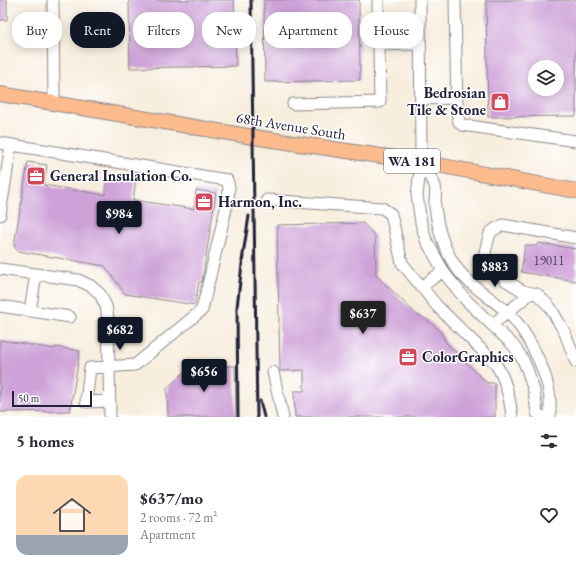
<!DOCTYPE html>
<html lang="en">
<head>
<meta charset="utf-8">
<style>
	:root { --surface:#fff; --page:#f7f7f7; --text:#2b2b33; --muted:#7c7c81; --accent:#111827 }
	body { margin:0; font-family:"EB Garamond",serif; background:var(--page); color:var(--text); height:100vh; display:flex; flex-direction:column; font-size:15px; white-space:nowrap }
	* { box-sizing:border-box; margin:0 }
	p { font-size:13px; color:var(--muted) }
	.icon { flex:none; width:22px; height:22px; fill:none; stroke:currentColor; stroke-width:2; stroke-linecap:round; stroke-linejoin:round }
	.map { position:relative; height:417px; overflow:hidden }
	.details { display:flex; flex-direction:column; background:var(--surface); flex:1 }
	.details>* { flex:none }
	.hud { position:absolute; left:12px; top:12px; width:552px; height:36px; display:flex; gap:8px }
	.tools { position:absolute; left:528px; top:60px; display:grid; gap:8px }
	.tools a { display:grid; place-items:center; width:36px; height:36px; border-radius:50%; background:var(--surface); box-shadow:0 2px 10px #0003; font-size:20px }
	.scale { position:absolute; left:12px; bottom:10px; width:80px; box-sizing:border-box; padding-left:4px; border:2px solid #22223b; border-top:0; font-size:11px; line-height:14px; white-space:nowrap; color:#22223b; -webkit-text-stroke:3px #fff; paint-order:stroke }
	.price { position:absolute; translate:-50% -34px; padding:0 9px; border-radius:4px; background:var(--accent); color:#fff; font-size:13px; line-height:26px; filter:drop-shadow(0 1px 2px #0008) }
	.price::after { content:''; position:absolute; left:50%; top:24px; width:12px; height:9px; margin-left:-6px; background:inherit; clip-path:polygon(0 0,100% 0,50% 100%) }
	.price.active { background:#222; color:#fff }
	ul { padding:0; list-style:none }
	li { display:flex; align-items:center; gap:12px; height:100px; padding:0 16px }
	li span { display:grid; place-items:center; flex:none; width:112px; height:80px; border-radius:12px; color:#555 }
	li>.icon { margin-inline-start:auto }
	span .icon { width:48px; height:48px; fill:#fffc; stroke-width:1 }
	li b { font-size:17px }
	h2 { display:flex; justify-content:space-between; align-items:center; height:48px; padding:0 16px; font-size:17px }
	.pill { padding:0 14px; border-radius:16px; background:var(--surface); box-shadow:0 2px 10px #0003; font-size:14px; line-height:36px }
	.pill.active { background:var(--accent); color:#fff }
	.map>svg:first-child { display:block }
</style>
</head>
<body>
<div class="map">
<svg width="576" height="417" viewBox="0 0 576 417">
	<rect width="100%" height="100%" fill="#fff"/>
	<filter id="ink" filterUnits="userSpaceOnUse"><feTurbulence type="fractalNoise" baseFrequency=".025" numOctaves="2"/><feDisplacementMap in="SourceGraphic" scale="8" xChannelSelector="R" yChannelSelector="G"/><feConvolveMatrix kernelMatrix="1 2 1 2 8 2 1 2 1" color-interpolation-filters="sRGB"/></filter>
	<filter id="wash" filterUnits="userSpaceOnUse"><feTurbulence type="fractalNoise" baseFrequency=".012" numOctaves="4" result="noise"/><feDisplacementMap in="SourceGraphic" scale="16" xChannelSelector="R" yChannelSelector="G"/><feGaussianBlur stdDeviation="0.9" result="paint"/><feColorMatrix in="noise" values="0 0 0 0 0 0 0 0 0 0 0 0 0 0 0 0 0 1.4 0 .05"/><feComposite in="paint" operator="in"/></filter>
	<g filter="url(#wash)">
		<rect width="100%" height="100%" fill="#f7eede"/>
		<g id="blocks">
			<path fill="#cea1d8" fill-rule="evenodd" d="M0,0H7V20H0Z
				M129,0H234L236,66L130,68Z
				M264,0H359L360,80L265,82Z
				M486,0H576V116L488,117ZM535,67H557V89H535Z
				M28,162L47,165L44,185L105,195L107,176L136,180L133,200L194,209L196,190L216,193L202,282H199L195,305L125,294L105,266L18,251L14,246Z
				M363,223L375,236L376,275L416,314L428,320L440,331L447,344L487,383H495V417H295L294,391H304V370L280,371L277,225Z
				M538,243L576,249V281L521,272L525,245L537,246Z
				M0,340L55,349L56,347L80,351L70,411L0,412Z
				M235,366L236,417H168L167,388L190,367Z"/>
		</g>
	</g>
	<g filter="url(#ink)">
		<use href="#blocks" fill-opacity="0" stroke="#8c888c" stroke-width="1"/>
		<g fill="none" stroke-linecap="round" stroke-linejoin="round">
			<g stroke="#8c888c" stroke-width="13">
				<path id="minor" d="M53,0L54,102
					M420,0L421,162L417,195L421,223L426,240L445,274L466,300L513,345L522,358L527,369L534,391L537,413L542,417
					M455,0L457,112L459,122L462,125L576,141
					M379,45L420,44
					M421,99L457,98
					M293,104L380,102L378,0
					M0,143L227,180L229,187L228,200L202,310L135,365L90,368L86,402L110,401
					M421,162C425,170 432,178 435,186C437,192 434,201 435,207C437,225 442,243 451,259C464,284 491,296 510,315C525,329 544,366 548,387C551,397 550,407 550,417
					M267,200L382,208L391,214L402,263L437,306L495,363C506,379 510,398 512,417
					M0,215L11,145
					M576,238L503,225L495,229L490,233L485,252L486,258L505,280L523,291L537,294L550,307L565,333L576,362
					M0,269L78,280L91,286L100,294L106,306L108,319L110,417
					M421,287L443,271
					M0,306L70,317
					M30,311L36,274
					M492,325L531,293
					M273,372L283,417"/>
			</g>
			<g stroke="#8c888c" stroke-width="16">
				<path id="major" d="M0,94L253,137L421,162L576,191"/>
			</g>
			<use href="#minor" stroke="#fff" stroke-width="11"/>
			<use href="#major" stroke="#fbbb8d" stroke-width="14"/>
			<path stroke="#22223b" stroke-width="3" d="M251,0L257,417
				M242,261L249,216
				M260,401L264,417
				M238,417L237,307L243,256"/>
		</g>
	</g>
	<defs>
		<g id="shop-square" transform="scale(1)"><rect x="-9" y="-9" width="18" height="18" rx="4" fill="#d1495b" stroke="#fff"/><path d="M-5-2.5h2.3a2.7 3.5 0 0 1 5.4 0H5L5.5 6h-11ZM-1.5-2.5h3a1.5 2.3 0 0 0-3 0Z" fill="#fff"/></g>
		<g id="office-square" transform="scale(1)"><rect x="-9" y="-9" width="18" height="18" rx="4" fill="#d1495b" stroke="#fff"/><path d="M-6-3h4V-5.5h4V-3h4V5H-6ZM-1-4.5V-3h2v-1.5ZM-6 0V1H6V0Z" fill="#fff"/></g>
	</defs>
	<g fill-rule="evenodd">
		<use href="#shop-square" x="500" y="102"/>
		<use href="#office-square" x="36" y="176"/>
		<use href="#office-square" x="204" y="202"/>
		<use href="#office-square" x="408" y="357"/>
	</g>
	<g text-anchor="middle" stroke-width="3" stroke-linejoin="round" paint-order="stroke">
		<g font-size="13" fill="#4d4262">
			<text x="549" y="265">19011</text>
		</g>
		<rect fill="#fff" stroke="#646476" stroke-width="1" x="384" y="149" width="56" height="24" rx="3"/>
		<g font-size="14" font-weight="bold" fill="#22223b">
			<text x="412" y="166">WA 181</text>
		</g>
		<g font-size="15" font-weight="bold" fill="#22223b" stroke="#fff" text-anchor="start">
			<text x="486" y="98" text-anchor="end">Bedrosian<tspan x="486" dy="17">Tile &amp; Stone</tspan></text>
			<text x="50" y="181">General Insulation Co.</text>
			<text x="218" y="207">Harmon, Inc.</text>
			<text x="422" y="362">ColorGraphics</text>
		</g>
		<g font-size="15" fill="#22223b" stroke="#fff">
			<text transform="translate(291 126) rotate(9)" y="5">68th Avenue South</text>
		</g>
	</g>
</svg>
<div class="tools">
<a><svg class="icon" aria-label="layers" viewBox="0 0 24 24"><path d="M12 4l9 5-9 5-9-5zM3 14l9 5 9-5"/></svg></a>
</div>
<div class="scale">50 m</div>
<b class="price" style="left:119px;top:235px">$984</b>
<b class="price" style="left:495px;top:288px">$883</b>
<b class="price active" style="left:363px;top:335px">$637</b>
<b class="price" style="left:120px;top:351px">$682</b>
<b class="price" style="left:204px;top:393px">$656</b>
<div class="hud">
<a class="pill">Buy</a>
<a class="pill active">Rent</a>
<a class="pill">Filters</a>
<a class="pill">New</a>
<a class="pill">Apartment</a>
<a class="pill">House</a>
</div>
</div>
<section class="details">
<h2>5 homes<svg class="icon" aria-label="filters" viewBox="0 0 24 24"><path d="M4 7h16M4 17h16"/><circle cx="9" cy="7" r="2"/><circle cx="15" cy="17" r="2"/></svg></h2>
<ul>
<li><span style="background:linear-gradient(#ffd9b3 75%,#9aa5b1 0)"><svg class="icon" aria-label="home" viewBox="0 0 24 24"><path d="M3 11l9-7 9 7M6 9v11h12V9"/></svg></span><div><b>$637/mo</b><p>2 rooms · 72 m²</p><p>Apartment</p></div><svg class="icon" aria-label="heart" viewBox="0 0 24 24"><path d="M12 20l-8-8c-3-5 5-10 8-4 3-6 11-1 8 4z"/></svg></li>
</ul>
</section>
</body>
</html>
